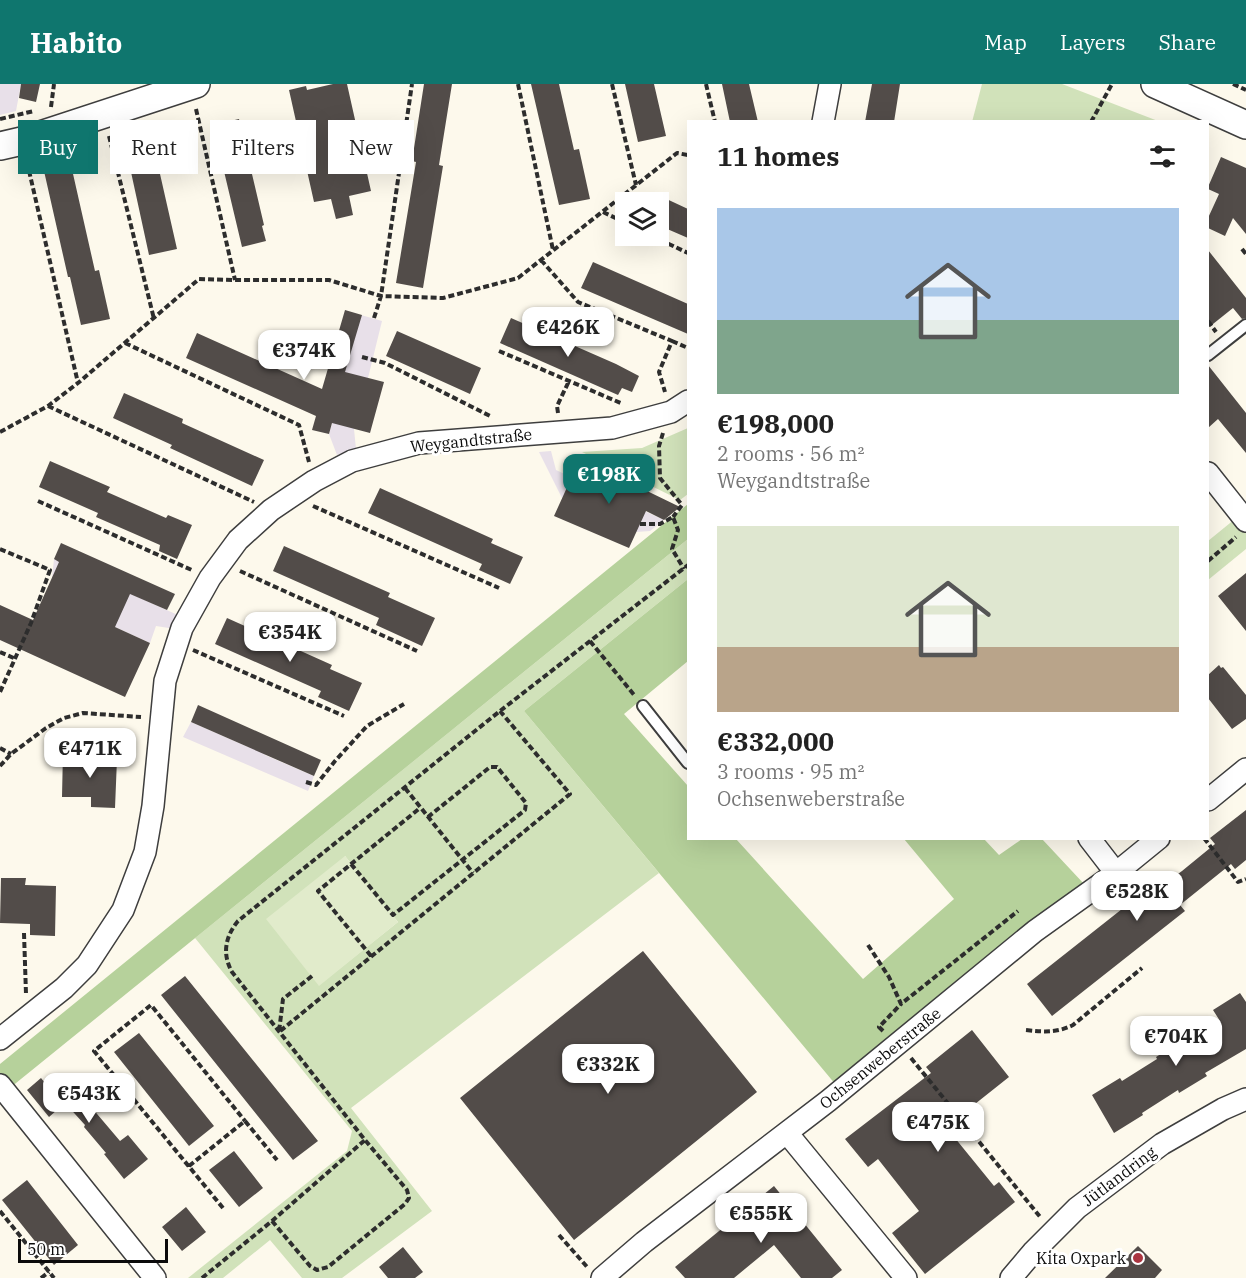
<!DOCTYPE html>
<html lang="en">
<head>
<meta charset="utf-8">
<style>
	:root { --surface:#fff; --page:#f2f2f2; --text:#222; --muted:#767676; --accent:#0f766e }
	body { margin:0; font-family:"IBM Plex Serif",serif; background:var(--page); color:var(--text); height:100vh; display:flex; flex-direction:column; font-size:22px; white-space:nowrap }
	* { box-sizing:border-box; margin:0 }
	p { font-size:20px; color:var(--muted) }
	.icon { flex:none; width:33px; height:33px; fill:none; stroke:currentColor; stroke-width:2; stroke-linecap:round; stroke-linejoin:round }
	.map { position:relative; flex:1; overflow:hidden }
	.side { position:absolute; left:687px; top:36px; width:522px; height:720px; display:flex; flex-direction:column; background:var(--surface); border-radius:0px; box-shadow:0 6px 24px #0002 }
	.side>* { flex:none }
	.hud { position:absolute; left:18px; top:36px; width:570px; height:54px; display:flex; gap:12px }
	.fabs { position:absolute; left:615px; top:108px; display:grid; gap:12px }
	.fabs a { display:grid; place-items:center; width:54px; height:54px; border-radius:0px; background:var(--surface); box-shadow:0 6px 24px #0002; font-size:30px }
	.scale { position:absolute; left:18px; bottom:15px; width:150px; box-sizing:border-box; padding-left:6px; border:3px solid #0b0b0b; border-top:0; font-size:16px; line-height:21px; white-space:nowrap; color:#0b0b0b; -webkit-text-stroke:4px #fff; paint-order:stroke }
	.price { position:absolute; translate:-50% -51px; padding:0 14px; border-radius:12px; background:#fff; color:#222; font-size:20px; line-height:39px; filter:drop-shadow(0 2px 3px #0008) }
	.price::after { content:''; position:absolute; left:50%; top:36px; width:18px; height:14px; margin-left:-9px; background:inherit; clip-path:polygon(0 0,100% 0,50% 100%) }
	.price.current { background:var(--accent); color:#fff }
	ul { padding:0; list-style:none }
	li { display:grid; align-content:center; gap:12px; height:318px; padding:0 30px }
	li span { display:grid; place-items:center; height:186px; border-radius:0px; color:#555 }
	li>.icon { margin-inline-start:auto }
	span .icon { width:108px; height:108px; fill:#fffc; stroke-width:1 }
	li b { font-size:26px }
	h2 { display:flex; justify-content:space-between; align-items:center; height:72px; padding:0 30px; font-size:26px }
	.tag { padding:0 21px; border-radius:0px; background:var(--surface); box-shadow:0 6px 24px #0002; font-size:21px; line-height:54px }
	.tag.current { background:var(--accent); color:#fff }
	header { display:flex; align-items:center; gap:36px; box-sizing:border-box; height:84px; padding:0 30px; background:var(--accent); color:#fff }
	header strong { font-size:28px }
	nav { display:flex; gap:33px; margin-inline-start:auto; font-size:21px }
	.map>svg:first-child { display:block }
</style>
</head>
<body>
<header>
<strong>Habito</strong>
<nav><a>Map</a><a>Layers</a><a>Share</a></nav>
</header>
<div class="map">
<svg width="1246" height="1194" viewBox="0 0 1246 1194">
	<rect width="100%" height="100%" fill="#fdf9ec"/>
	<path fill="#e8e0e9" d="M0,0H21L16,27L0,31Z
		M361,231L382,237L368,294L354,345L356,365L337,371L329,350L346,291L344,290Z
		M551,367L556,386L664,436L650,447L636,448L562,414L539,368Z
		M54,475L180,532L175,545L156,542L150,559L115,543L52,493Z
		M191,638L248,663L256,647L265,671L314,692L308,707L183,653Z"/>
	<path fill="#d1e2ba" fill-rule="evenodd" d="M982,0H1062L1158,37L972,38Z
		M688,344V410L680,416L582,368L642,364Z
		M1246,426V465L1208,496V457Z
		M688,455V495L524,627L659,789L351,1024L432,1127L342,1194H302L270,1156L223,1194H188L347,1067L352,1047L195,854ZM345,772L398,838L319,901Z"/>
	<path fill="#b6d19b" d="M688,420V455L0,1012V980Z
		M688,495V577L624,630L688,702V754L736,755L863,895L954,815L904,755H984L999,771L1022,755H1042L1085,801L836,1001L524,627Z"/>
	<path fill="#e1ebcb" d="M345,772L398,838L319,902L266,835Z"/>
	<path fill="#524c49" d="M21,0H40L36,18L19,14Z
		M333,0H347L371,107L349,112L353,131L336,135L331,115L314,118L289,6L306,2L307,6Z
		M424,0H452L439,81L443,82L423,204L396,199L416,78L412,77Z
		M531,0H559L574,66L579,65L590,115L559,121Z
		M625,0H654L666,52L638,58Z
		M722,0H749L758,38H730Z
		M872,0H900L894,38H865Z
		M239,35L264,141L262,142L266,157L242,163L213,41Z
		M153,59L177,165L149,171L126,65Z
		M1221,73L1246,84V150L1233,134L1225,152L1208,144V134L1219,110L1208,105V103Z
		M71,81L95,187L99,186L110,235L81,241L70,193H68L44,87Z
		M658,111L688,125V154L658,141Z
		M1208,166L1246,214V234L1242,235L1233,224L1208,244Z
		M593,178L688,220V250L581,204Z
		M345,226L362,231L345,288L384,298L370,349L332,339L329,350L312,346L316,332L186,274L197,249L322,305Z
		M511,234L616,280L639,292L632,308L622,304L618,311L500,259Z
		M397,247L481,284L470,310L386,272Z
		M1208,281L1246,329V369L1218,335L1208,344Z
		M124,309L183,335L182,339L264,376L252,402L170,364L172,361L113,334Z
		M50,377L110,403L107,408L166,434L168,431L192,441L177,475L159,467L160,461L96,433L98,429L39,403Z
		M579,377L645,406L680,423L664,436L646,427L629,464L554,432Z
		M380,404L493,455L491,459L523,473L510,500L479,486L482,480L368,429Z
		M61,459L175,510L167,526L130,510L115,543L150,559L125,613L0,556V521L33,536L59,478L54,475Z
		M284,462L390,509L388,513L435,534L422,562L376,541L379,534L273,487Z
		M1246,489V547L1218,512Z
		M227,534L332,581L330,585L362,599L349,627L318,613L321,607L215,560Z
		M1219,581L1221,584L1223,583L1246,611V635L1232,645L1208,614V591Z
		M198,621L321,676L314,692L191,638Z
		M63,667L87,668V675H117L115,724L91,723V713H62Z
		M1246,726V776L1235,785L1231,780L1180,821L1185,827L1052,932L1027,900L1160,795L1164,800L1182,787L1215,760L1210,754Z
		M1,794H26L25,801L56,802L55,852L30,851V840L0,839Z
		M643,867L757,1008L574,1156L460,1014Z
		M185,892L318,1057L293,1076L161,911Z
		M1240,909L1246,918V965L1205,989L1207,992L1179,1009L1178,1006L1142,1029L1143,1031L1114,1049L1092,1011L1120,994L1122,997L1157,975L1156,973L1164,968L1185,955L1187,957L1220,937L1213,926Z
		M972,946L1009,993L946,1043L994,1102L999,1098L1015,1118L925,1190L892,1149L919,1127L878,1075L868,1083L845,1055L931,989L926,983Z
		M139,949L214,1042L189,1062L114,968Z
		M64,991L120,1057L128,1051L148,1075L124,1095L104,1070L106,1069L84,1043L85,1041L65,1019L49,1033L27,1006L41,994L49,1004Z
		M234,1067L263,1104L239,1123L209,1086Z
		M27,1096L78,1161L54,1181L2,1116Z
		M774,1102L842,1186L832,1194H801L774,1161L734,1194H685L675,1183Z
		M186,1123L206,1148L182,1167L162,1143Z
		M1138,1162L1162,1186L1155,1194H1105Z
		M403,1163L423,1188L415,1194H388L379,1183Z"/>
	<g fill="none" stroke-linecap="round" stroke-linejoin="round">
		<g stroke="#3e3e3e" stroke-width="14">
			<path id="service" d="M1208,271L1246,241
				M643,622L688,679"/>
		</g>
		<g stroke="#3e3e3e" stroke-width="24">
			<path id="minor" d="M823,38L830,0
				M1208,389L1246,437
				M1208,716L1246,685
				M1089,754L1116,789
				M0,955L64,904L87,881L123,826L145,768L153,722L165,597L182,544L210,494L238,456L271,426L314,397L352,377L419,359L612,344L671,328L688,317
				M0,1001L155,1194
				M787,1049L906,1194
				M602,1194L644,1158L828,1017L1035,847L1116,789L1159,754
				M1011,1194L1033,1168L1077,1124L1162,1060L1223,1025L1246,1015"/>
		</g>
		<g stroke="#3e3e3e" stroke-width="30">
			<path id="tertiary" d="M1155,0L1246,41
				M0,62L22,57L196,0"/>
		</g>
		<path stroke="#2d2d2d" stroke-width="4" stroke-dasharray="6 3" stroke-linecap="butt" d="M518,0L553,166
			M612,0L636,101
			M706,0L715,38
			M1233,0L1246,6
			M51,23L54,0
			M196,25L235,196
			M0,35L34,27
			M1091,38L1112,0
			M109,52L154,235
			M27,78L78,299
			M603,128L626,139
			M652,152L688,169
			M1242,165L1246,170
			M541,176L578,218L672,257L659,288L665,308
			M374,234L381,212L412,0
			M1208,237L1216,248
			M672,257L688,264
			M125,259L299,341L309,378
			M499,267L623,320
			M362,273L385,279L492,333
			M48,322L254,418
			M558,329L557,322L569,297
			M0,348L48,322L78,299L199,195L235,196H329L381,212L443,214L518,194L677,69L688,71
			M663,349L659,362L660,394L682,421L673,433
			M38,417L194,487
			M313,422L499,504
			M640,440H660L673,433L678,446L672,465L684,485
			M0,465L50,486L31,539L0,608
			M1208,477L1236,453
			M240,487L417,567
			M590,557L635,612
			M193,566L344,632
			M0,568L16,575
			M0,664L11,670
			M0,682L11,670L46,644L64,634L83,629L141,633
			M306,698L316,701L335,677L367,642L404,620
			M405,704L473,789
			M1204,754L1238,798L1246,795
			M351,780L393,831L525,726L526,719L497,683H490L428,733
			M24,849L26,910
			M868,861L889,893L901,920L1018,827
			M371,872L318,807L420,724
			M312,892L283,915L279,948L570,710L500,627
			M1026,946C1044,948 1057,949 1073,941L1142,884
			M883,947L879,943L901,920
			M911,974L1041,1134
			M95,1014L117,995
			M189,1082L245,1037L277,1076
			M223,1124L94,967L151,921L245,1037
			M0,1127L54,1194
			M272,1137L310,1182L317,1186L328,1183L405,1120L409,1114L407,1106L365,1056
			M559,1151L588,1184
			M41,1194L49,1188
			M202,1194L272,1137L365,1056L232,888C222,870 225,853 238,837L500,627L688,481"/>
		<use href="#service" stroke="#fff" stroke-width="10"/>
		<use href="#minor" stroke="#fff" stroke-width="21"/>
		<use href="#tertiary" stroke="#fff" stroke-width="27"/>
	</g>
	<circle fill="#aa3540" stroke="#fff" stroke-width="2" cx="1138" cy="1174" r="6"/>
	<g text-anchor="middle" stroke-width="6" stroke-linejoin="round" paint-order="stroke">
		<g font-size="16" fill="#0b0b0b" stroke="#fff">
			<text transform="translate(471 356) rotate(-6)" y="6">Weygandtstraße</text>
			<text transform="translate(880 974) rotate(-39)" y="6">Ochsenweberstraße</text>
			<text transform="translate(1119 1092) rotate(-37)" y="6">Jütlandring</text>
		</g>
		<g font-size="16" fill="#0b0b0b" stroke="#fff" text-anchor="end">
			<text x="1126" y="1180">Kita Oxpark</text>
		</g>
	</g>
</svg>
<div class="fabs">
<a><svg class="icon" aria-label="layers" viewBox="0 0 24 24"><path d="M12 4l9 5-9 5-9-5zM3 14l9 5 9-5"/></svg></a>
</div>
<div class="scale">50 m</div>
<b class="price" style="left:568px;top:274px">€426K</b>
<b class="price" style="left:304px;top:297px">€374K</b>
<b class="price current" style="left:609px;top:421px">€198K</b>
<b class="price" style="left:290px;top:579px">€354K</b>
<b class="price" style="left:90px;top:695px">€471K</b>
<b class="price" style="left:1137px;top:838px">€528K</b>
<b class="price" style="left:1176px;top:983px">€704K</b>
<b class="price" style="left:608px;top:1011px">€332K</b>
<b class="price" style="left:89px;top:1040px">€543K</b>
<b class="price" style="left:938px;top:1069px">€475K</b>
<b class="price" style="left:761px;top:1160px">€555K</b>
<div class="hud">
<a class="tag current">Buy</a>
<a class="tag">Rent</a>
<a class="tag">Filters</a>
<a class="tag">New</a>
</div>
<section class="side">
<h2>11 homes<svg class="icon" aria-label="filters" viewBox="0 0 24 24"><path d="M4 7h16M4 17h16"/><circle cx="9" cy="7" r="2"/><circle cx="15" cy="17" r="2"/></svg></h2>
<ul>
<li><span style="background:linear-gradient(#a9c7e8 60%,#7fa58c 0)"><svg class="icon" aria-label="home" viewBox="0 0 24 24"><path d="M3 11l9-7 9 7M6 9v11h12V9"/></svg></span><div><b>€198,000</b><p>2 rooms · 56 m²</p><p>Weygandtstraße</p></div></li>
<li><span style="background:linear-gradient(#dfe7d0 65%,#b9a48a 0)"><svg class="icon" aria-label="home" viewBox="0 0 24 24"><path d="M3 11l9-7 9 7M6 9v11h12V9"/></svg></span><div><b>€332,000</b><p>3 rooms · 95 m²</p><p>Ochsenweberstraße</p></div></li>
</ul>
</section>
</div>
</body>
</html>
